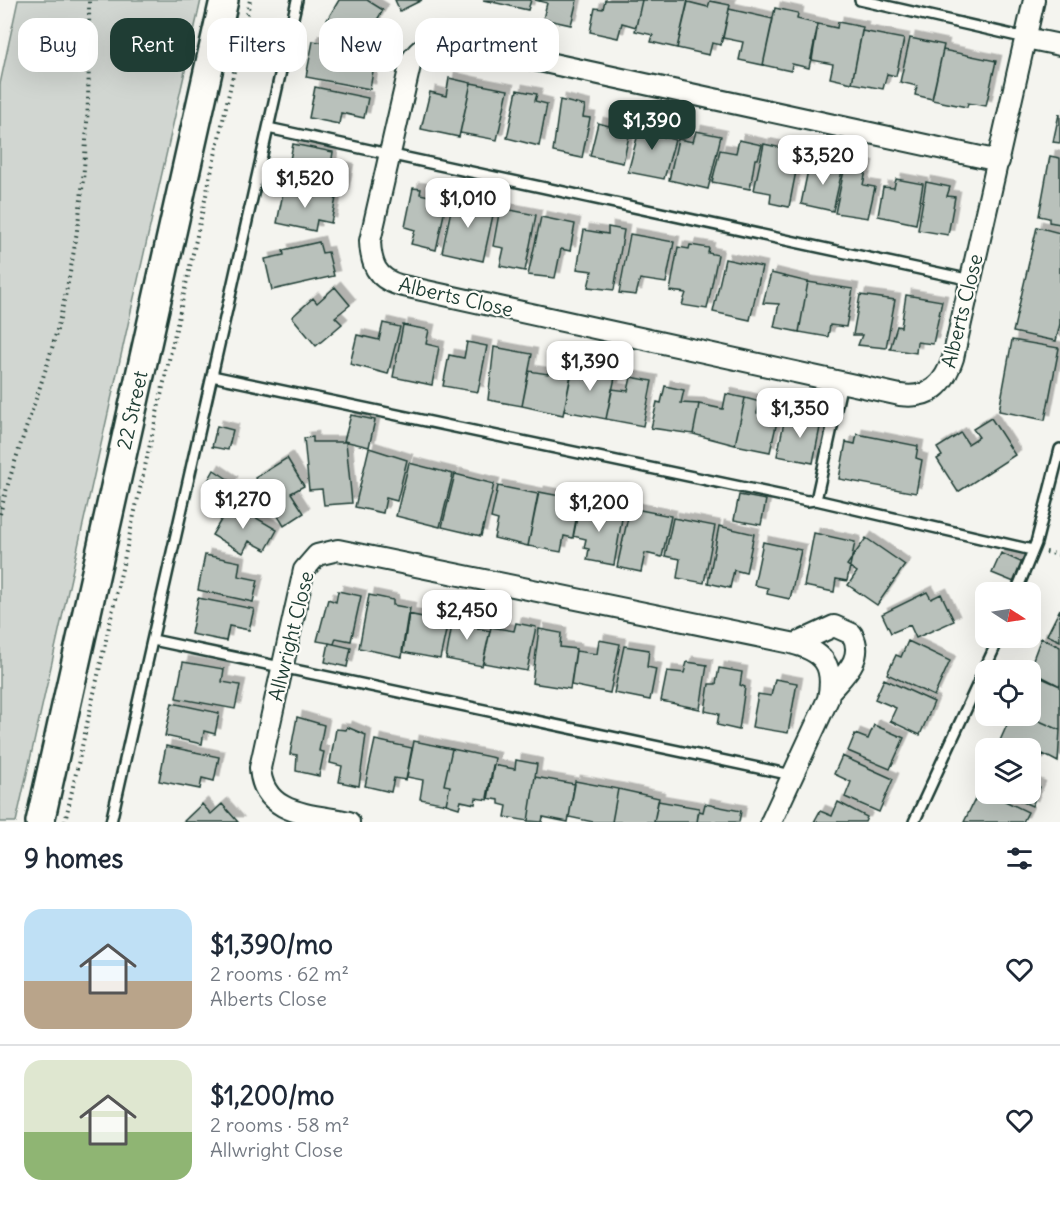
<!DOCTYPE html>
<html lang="en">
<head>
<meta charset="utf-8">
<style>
	:root { --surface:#fff; --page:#f2f2f3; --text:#1f2937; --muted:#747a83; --line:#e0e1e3; --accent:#1f3d34 }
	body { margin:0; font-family:Delius,sans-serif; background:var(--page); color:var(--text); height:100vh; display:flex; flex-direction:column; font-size:22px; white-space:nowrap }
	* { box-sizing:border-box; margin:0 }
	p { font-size:20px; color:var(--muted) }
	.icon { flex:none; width:33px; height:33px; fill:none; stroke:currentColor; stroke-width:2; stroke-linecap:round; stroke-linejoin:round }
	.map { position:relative; height:822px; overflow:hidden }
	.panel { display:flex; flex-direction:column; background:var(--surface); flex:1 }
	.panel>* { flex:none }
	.hud { position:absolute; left:18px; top:18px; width:600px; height:54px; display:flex; gap:12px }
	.needle { width:39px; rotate:102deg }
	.controls { position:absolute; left:975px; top:582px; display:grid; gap:12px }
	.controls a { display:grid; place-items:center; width:66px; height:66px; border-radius:12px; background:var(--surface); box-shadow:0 6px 24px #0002; font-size:30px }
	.price { position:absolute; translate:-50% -51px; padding:0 14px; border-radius:12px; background:#fff; color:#222; font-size:20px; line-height:39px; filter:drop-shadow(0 2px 3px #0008) }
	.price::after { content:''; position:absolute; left:50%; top:36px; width:18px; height:14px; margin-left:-9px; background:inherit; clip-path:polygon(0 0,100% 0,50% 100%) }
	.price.current { background:var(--accent); color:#fff }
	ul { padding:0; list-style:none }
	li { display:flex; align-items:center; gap:18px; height:150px; padding:0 24px }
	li+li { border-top:2px solid var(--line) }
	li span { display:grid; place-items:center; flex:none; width:168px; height:120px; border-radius:18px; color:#555 }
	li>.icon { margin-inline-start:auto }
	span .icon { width:72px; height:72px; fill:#fffc; stroke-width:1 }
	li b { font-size:26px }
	h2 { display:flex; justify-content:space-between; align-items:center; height:72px; padding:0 24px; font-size:26px }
	.pill { padding:0 21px; border-radius:18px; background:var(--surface); box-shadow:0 6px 24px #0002; font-size:21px; line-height:54px }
	.pill.current { background:var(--accent); color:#fff }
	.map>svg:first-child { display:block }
</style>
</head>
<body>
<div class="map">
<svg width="1060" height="822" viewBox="0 0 1060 822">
	<defs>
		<filter id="shadow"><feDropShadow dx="5.5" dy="-5.5" stdDeviation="0" flood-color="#0004"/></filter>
	</defs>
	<rect width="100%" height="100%" fill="#f4f4ef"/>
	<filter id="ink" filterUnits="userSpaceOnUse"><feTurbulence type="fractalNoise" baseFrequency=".0167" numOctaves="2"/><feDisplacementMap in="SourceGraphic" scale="12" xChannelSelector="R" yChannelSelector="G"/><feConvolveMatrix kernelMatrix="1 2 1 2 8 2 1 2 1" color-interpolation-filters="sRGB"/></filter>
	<g filter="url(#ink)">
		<path fill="#d1d6d1" stroke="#788a82" stroke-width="1.5" d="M18,0H201L16,822H0V84Z"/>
		<path fill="#b9c1bb" stroke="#1f3d34" stroke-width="1.5" filter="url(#shadow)" d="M339,0H367L383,10L371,30L361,24L353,36L327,20Z
			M395,0H422L400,11Z
			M483,0H531L528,10Z
			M535,0H577L571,25L543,19L547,3Z
			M605,0H642L636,27L622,23L618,38L590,32L595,8L603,9Z
			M642,0H688L677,48L651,42L653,35L635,31Z
			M710,1L730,5L721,45L712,43L709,55L677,48L688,2L708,7Z
			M775,8L798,13L797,19L818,24L809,68L792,64L791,71L763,65Z
			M729,9L773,19L763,65L739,60L743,42L723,38Z
			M838,22L863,27L852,83L830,78L833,64L812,60L818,24L837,28Z
			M862,31L904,39L896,76L887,74L883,89L852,83Z
			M910,38L944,45L932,99L915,95L917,86L900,82Z
			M313,41L359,49L357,62L374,65L370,89L306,77Z
			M943,50L996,61L986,106L968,103L967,107L932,100Z
			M449,78L471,83L459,137L421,129L430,92L446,96Z
			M471,83L508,90L497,140L460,133Z
			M315,87L368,98L364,118L341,113L339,124L309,118Z
			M517,90L537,94L535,101L547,104L539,146L507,138Z
			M560,100L585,106L583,117L590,118L582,158L553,152Z
			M613,114L638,119L634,137L629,136L623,163L590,156L598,123L609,126Z
			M1059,114H1060V143L1053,142Z
			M642,119L666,125L664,137L675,140L664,179L628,172Z
			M696,131L721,136L708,189L669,180L678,139L693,142Z
			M739,140L762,145L758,159H755L750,189L712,182L720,150L736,153Z
			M293,144L333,152L331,165L348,169L343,195L286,181Z
			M764,144L791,150L789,164L797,166L789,207L770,203L771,193L754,190Z
			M1050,156L1060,158V224L1049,222V218L1039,216Z
			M829,158L844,162L833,211L801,204L808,170L825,174Z
			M846,161L867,166L863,185L875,187L868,218L835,213Z
			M896,179L923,184L916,224L878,216L883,187L894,188Z
			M926,182L950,187L947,196L955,197L948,235L918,230Z
			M284,188L336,198L331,223L317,220L315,231L277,223Z
			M413,188L421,189L420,194L447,200L436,250L411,244L415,230L405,227Z
			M454,196L495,206L483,261L442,252Z
			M500,208L536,215L525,271L500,266L504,248L493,246Z
			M541,217L575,224L570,251L561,249L555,278L528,275Z
			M608,227L624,230L614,290L588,287L592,271L577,269L584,230L608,234Z
			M1037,227L1060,233V324L1056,341L1013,332Z
			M630,234L674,242L666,283L640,279L636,295L619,293Z
			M319,242L322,253L328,252L334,276L272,290L265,259L284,255L283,250Z
			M690,245L709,248L708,253L718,255L707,309L682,305L686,293L670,291L678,247L689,249Z
			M725,259L762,267L750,320L713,312Z
			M771,273L808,282L799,332L774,327L779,304L763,303Z
			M808,282L853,289L846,327L830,325L828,337L799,332Z
			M335,287L350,305L335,317L342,324L316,346L292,317L313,298L317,303Z
			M860,295L895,300L886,348L858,345L862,335H853Z
			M906,295L942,301L933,344L917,342L916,353L890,349L897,326L901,327Z
			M383,323L400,327L388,374L350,364L357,335L379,340Z
			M403,325L429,330L426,344L439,347L432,385L393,377Z
			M1012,340L1059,348L1045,420L999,411Z
			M467,342L487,346L478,392L443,386L449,355L464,358Z
			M494,347L532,354L522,406L488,400Z
			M551,358L574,362L563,415L522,406L529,371L548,374Z
			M573,364L616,373L606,419L564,411Z
			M631,377L652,381L643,426L606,419L612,389L628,391Z
			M665,386L684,390L681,403L699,404L693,434L651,428L657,402L661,403Z
			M726,394L745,398L735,445L693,434L699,404L723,409Z
			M745,398L760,402L757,413L778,417L770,452L735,445Z
			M803,413L822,417L813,463L777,456L784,422L801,425Z
			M351,415L375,420L369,447L344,441Z
			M991,418L1015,455L958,492L937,459L942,456L937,448L961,433L968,444L979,437L973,429Z
			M217,426L233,430L228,450L212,447Z
			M857,434L918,446L916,458L922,460L916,493L839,479L846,442L855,444Z
			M313,437V442H346L352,503L324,505L322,489L309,490L304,438Z
			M369,448L407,460L397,501L386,498L383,513L355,507Z
			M287,458L304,486L291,493L304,513L284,526L255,478Z
			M409,463L453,474L440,527L396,516Z
			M214,470L232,482L222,497L205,486Z
			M455,474L494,484L481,536L442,527Z
			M498,486L538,494L528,546L494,538L498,520L491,518Z
			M567,489L582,492L573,538L564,536L561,552L528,546L539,492L565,497Z
			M739,495L766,500L761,525L734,520Z
			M231,503L277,530L266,550L249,541L243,553L212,535Z
			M579,504L623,513L614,565L587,560L589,549L584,548L586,539L573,536Z
			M630,508L671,516L662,557L645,553L641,572L617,567Z
			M673,518L715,526L704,583L677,578L680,559L665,556Z
			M719,526L754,534L746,573L734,570L730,588L708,583Z
			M814,533L855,542L847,581L836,579L834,592L804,586Z
			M866,538L905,565L877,605L848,585L857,572L847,565Z
			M763,542L801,550L790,599L767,594L768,588L754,585Z
			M1001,553L1023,563L1014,582L992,573Z
			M205,555L240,562L238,576L258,580L253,602L198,590Z
			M338,591L361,596L351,641L336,638L334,644L317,641L328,599L336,602Z
			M927,592L931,599L941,594L954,621L916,638L910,625L891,633L882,614Z
			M369,595L393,600V605L410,608L402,657L359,648Z
			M198,598L254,609L249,630L229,626L226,641L191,634Z
			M425,606L450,612L440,659L402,652L408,614L423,617Z
			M1060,609V641L1047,635Z
			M454,613L478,618L477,628L490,631L482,666L446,659Z
			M516,623L536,627L527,671L483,663L491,627L514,631Z
			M539,629L561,633L560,647L576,649L570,689L532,683Z
			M1041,638L1060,647V686L1029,670Z
			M599,640L620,644L610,693L571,685L576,651L597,654Z
			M908,641L950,661L934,696L887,674L896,655L901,657Z
			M329,643L351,648L347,667L325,662Z
			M624,646L649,650L647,667L656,669L650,700L614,693Z
			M183,662L224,669L222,682L240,685L235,709L176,698Z
			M687,662L707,665L700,709L661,701L667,671L684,673Z
			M719,668L742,672L740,685L745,687L739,730L717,725L719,714L705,711L709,684H716Z
			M1030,673L1060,686V730L1028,716H1030Z
			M775,679L797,683L788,733L752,727L758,694L771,696Z
			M884,679L934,702L920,735L890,721L896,708L875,699Z
			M172,703L219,713L215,734L204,731L202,744L165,736Z
			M1011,716H1028L1060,730L1058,762L1043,754L1038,764L1030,760V748H1005L998,745Z
			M297,717L324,725L319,751L324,752L319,776L296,771L297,755L290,754Z
			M874,725L904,738L890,769L848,751L855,734L868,739Z
			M347,727L366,735L359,786L339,782L342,766L330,763L336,729L346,730Z
			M375,740L412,748L406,780L394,778L391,792L365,786Z
			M414,741L452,749L444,785L450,786L446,804L420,799L423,780L407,777Z
			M166,746L219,757L214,781L202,778L200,789L159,781Z
			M452,749L495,758L488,800L476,798L475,804L461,801L459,808L446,804L450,786L444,785Z
			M842,756L893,779L879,812L845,797L851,782L834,774Z
			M516,760L537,764L528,821L505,817L507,806L499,804V800L487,798L493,765L515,769Z
			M986,761V785L977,781Z
			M535,777L575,784L568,822L543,817L542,822L528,821Z
			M575,781L618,789L612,822H593L569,817Z
			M1030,782L1040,787L1032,806L1005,794H1030Z
			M618,789L659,798L654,822H612Z
			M980,789L1028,812L1023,822H964Z
			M658,801L699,808L697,822H654Z
			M838,802L867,817L865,822H814L820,811L832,816Z
			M202,804L211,814L222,804L238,822H183Z
			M705,804L741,811L739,822H697L699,811L703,812Z"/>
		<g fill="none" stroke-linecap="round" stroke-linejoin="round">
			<g stroke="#1f3d34" stroke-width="14">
				<path id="service" d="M860,0L1026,38
					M268,128L971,280
					M212,376L807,501L816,500L1032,550
					M816,500L842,382
					M1016,592L1036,543L1060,449
					M153,640L792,775
					M111,822L297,0
					M914,822L999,638"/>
			</g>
			<g stroke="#1f3d34" stroke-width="24">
				<path id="minor" d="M1026,38L1060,45
					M999,161L443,40C428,43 420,48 411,61L370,241C371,264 376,278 399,285L900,395C930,399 944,385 953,358L1034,0
					M795,644L834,626L852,634C865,658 845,674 830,691
					M349,822C312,814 263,816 260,768L304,570L317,555L338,550L791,643C823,651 835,664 828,699L771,822"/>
			</g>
			<g stroke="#1f3d34" stroke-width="32">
				<g id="secondary">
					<path id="s1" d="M40,822L224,0"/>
				</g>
			</g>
			<path stroke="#1f3d34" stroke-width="4" stroke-dasharray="1.5 4.5" stroke-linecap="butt" d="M0,514C16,449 43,387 59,322C86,216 90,109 89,0
				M1046,552L1060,555
				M65,822L250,0"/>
			<use href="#service" stroke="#fdfcf7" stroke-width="9"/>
			<use href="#minor" stroke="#fdfcf7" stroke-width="20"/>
			<use href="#secondary" stroke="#fdfcf7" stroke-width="27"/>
		</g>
	</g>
	<g text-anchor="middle" stroke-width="4.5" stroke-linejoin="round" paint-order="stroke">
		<g font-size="20" fill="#1f3d34" stroke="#fdfcf7">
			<text transform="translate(456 297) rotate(13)" y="7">Alberts Close</text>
			<text transform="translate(962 311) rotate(-76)" y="7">Alberts Close</text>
			<text dy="7" stroke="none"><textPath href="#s1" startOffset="422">22 Street</textPath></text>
			<text transform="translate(291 636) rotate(-76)" y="7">Allwright Close</text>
		</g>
	</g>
</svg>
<div class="controls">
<a><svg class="needle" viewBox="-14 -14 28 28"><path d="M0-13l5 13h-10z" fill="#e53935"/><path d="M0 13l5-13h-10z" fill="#747a83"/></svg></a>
<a><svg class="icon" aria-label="locate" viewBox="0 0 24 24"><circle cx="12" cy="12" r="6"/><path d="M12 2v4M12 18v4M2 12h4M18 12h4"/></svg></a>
<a><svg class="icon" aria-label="layers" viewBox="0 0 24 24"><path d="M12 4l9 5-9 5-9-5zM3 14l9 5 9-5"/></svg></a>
</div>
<b class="price current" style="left:652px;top:151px">$1,390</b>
<b class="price" style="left:823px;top:186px">$3,520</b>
<b class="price" style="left:305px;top:209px">$1,520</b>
<b class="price" style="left:468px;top:229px">$1,010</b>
<b class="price" style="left:590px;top:392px">$1,390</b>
<b class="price" style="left:800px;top:439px">$1,350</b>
<b class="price" style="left:243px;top:530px">$1,270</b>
<b class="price" style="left:599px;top:533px">$1,200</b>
<b class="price" style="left:467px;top:641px">$2,450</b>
<div class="hud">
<a class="pill">Buy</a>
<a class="pill current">Rent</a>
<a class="pill">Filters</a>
<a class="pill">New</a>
<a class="pill">Apartment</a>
</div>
</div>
<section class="panel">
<h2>9 homes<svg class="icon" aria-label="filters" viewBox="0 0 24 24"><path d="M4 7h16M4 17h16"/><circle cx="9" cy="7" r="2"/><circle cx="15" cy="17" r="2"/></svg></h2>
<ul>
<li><span style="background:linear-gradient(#bfe0f5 60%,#b9a48a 0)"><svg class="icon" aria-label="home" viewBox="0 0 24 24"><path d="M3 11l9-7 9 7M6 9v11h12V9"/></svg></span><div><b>$1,390/mo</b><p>2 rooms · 62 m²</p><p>Alberts Close</p></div><svg class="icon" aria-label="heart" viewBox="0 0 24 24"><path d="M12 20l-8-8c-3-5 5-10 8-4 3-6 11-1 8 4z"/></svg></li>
<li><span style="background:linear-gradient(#dfe7d0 60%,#8fb573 0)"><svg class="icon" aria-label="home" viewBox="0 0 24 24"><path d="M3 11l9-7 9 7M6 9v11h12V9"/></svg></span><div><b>$1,200/mo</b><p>2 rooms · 58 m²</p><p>Allwright Close</p></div><svg class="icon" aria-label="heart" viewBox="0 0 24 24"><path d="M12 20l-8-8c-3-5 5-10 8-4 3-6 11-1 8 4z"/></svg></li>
</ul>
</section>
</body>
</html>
